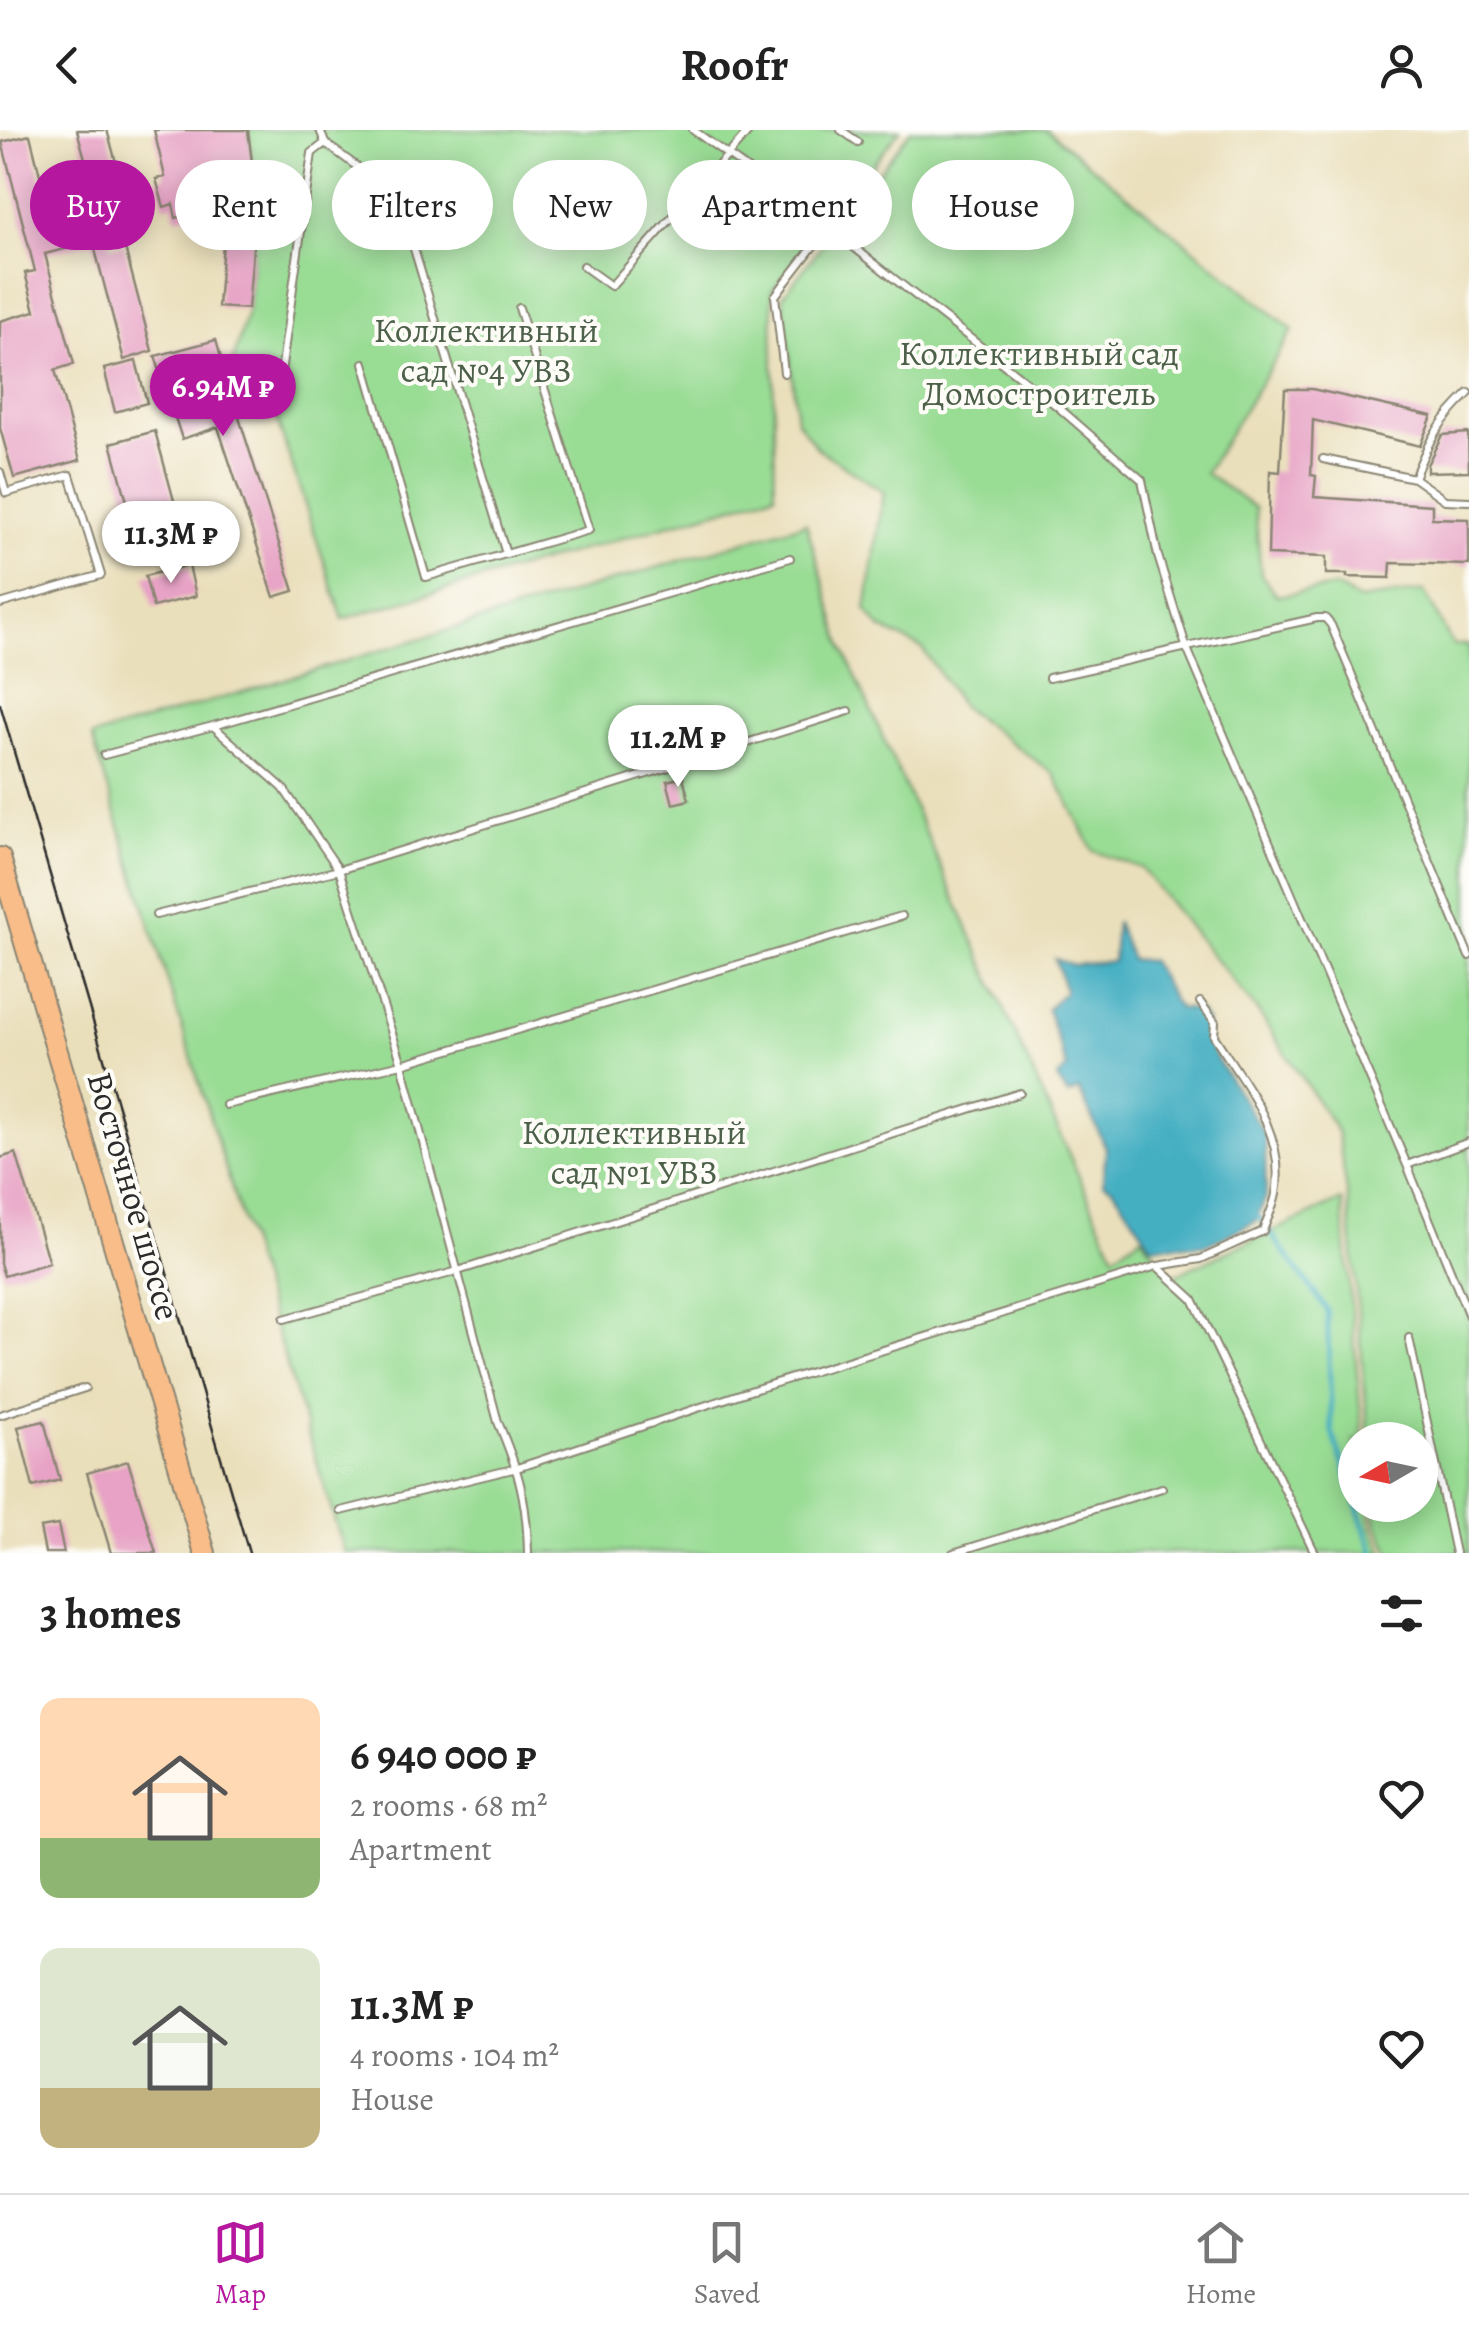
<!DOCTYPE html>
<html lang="en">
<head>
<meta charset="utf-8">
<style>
	:root { --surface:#fff; --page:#f2f2f2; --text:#222; --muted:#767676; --line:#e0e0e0; --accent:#b5179e }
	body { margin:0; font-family:Alegreya,serif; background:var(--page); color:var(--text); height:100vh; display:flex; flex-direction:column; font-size:38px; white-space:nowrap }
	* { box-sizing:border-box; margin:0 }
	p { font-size:32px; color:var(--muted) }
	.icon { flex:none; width:55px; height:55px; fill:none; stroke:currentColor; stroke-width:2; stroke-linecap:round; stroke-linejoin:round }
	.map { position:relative; height:1423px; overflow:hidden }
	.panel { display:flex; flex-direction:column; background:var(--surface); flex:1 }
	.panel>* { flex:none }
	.hud { position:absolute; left:30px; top:30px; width:1410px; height:90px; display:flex; gap:20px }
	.needle { width:65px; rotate:261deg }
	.tools { position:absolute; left:1338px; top:1292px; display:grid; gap:20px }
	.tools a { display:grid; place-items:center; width:100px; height:100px; border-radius:50%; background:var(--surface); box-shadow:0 5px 25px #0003; font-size:50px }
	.price { position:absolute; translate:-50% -85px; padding:0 22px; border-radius:35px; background:#fff; color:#222; font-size:32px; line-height:65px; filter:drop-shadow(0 2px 5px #0008) }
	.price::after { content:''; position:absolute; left:50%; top:60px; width:30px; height:22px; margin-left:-15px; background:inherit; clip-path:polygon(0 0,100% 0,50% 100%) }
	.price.current { background:var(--accent); color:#fff }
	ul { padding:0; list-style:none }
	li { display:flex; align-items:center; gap:30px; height:250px; padding:0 40px }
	li span { display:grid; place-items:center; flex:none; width:280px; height:200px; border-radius:20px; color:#555 }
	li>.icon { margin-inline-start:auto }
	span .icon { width:120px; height:120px; fill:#fffc; stroke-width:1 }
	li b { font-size:42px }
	h2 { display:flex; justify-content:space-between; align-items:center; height:120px; padding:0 40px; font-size:42px }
	.pill { padding:0 35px; border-radius:45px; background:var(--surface); box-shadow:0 5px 25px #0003; font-size:35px; line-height:90px }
	.pill.current { background:var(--accent); color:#fff }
	header { display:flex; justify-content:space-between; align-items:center; height:130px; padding:0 40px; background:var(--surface); font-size:45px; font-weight:600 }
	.tab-bar { display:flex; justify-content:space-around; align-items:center; height:140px; border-top:2px solid var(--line); background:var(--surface); font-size:28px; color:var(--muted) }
	.tab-bar a { display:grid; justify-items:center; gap:5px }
	.tab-bar .current { color:var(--accent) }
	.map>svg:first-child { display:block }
</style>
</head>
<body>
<header><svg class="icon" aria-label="back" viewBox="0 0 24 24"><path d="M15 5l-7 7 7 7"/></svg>Roofr<svg class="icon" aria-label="person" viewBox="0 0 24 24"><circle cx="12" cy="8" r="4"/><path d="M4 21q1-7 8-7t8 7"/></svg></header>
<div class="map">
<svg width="1469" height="1423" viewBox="0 0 1469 1423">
	<rect width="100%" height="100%" fill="#fdfcf7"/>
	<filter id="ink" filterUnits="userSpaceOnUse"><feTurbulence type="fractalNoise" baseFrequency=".01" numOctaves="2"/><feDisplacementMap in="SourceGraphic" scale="20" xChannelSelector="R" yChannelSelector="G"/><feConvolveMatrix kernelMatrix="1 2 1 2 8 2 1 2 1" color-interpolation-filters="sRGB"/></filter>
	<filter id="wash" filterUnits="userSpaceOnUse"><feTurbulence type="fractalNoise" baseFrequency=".0048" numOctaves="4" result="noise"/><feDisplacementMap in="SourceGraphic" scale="40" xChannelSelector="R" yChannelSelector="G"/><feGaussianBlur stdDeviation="2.25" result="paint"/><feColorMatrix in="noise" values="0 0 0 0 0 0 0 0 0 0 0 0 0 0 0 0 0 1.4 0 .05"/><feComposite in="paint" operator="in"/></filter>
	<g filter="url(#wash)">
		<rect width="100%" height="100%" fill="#eadfbb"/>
		<path fill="#99dc94" stroke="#628460" stroke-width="2.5" d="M248,0H900L772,160L775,364L343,489L271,272L227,252L248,179L257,72Z
			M911,0H1047L1293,200L1205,343L1255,378L1261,444L1277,466L1336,457L1359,470L1424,461L1453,515H1469V1423H1391L1376,1393L1375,1375H1420V1310H1369L1348,1067L1337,1001L1259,883L1141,738L1093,721L1054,644L962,577L922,518L879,497L866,480L884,362L817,318L797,291L783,166Z
			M806,393L843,518L1114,1125L1142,1106L1171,1147L1342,1070L1363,1310H1355V1375H1369L1371,1394L1384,1423H345L92,607Z"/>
		<path fill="#44afc2" stroke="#386d76" stroke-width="2.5" d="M1116,791L1131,829L1151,831L1178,878L1198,880L1206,890V912L1265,1005L1266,1067L1255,1092L1206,1115L1152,1116L1113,1058L1103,1053L1106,1018L1079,960L1068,965L1057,949L1067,938L1047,879L1065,861L1055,829L1073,835L1113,831Z"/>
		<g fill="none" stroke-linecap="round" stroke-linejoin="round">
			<path stroke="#44afc2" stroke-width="5" d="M1258,1086L1327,1180L1332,1302L1355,1368
				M1357,1375L1374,1423"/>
		</g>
		<g id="blocks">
			<path fill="#e7a2c5" d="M77,0H107L131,86L103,93Z
				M154,0H248L257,72L248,179L218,177L226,75L176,88L173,74L164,77L156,49L165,47Z
				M30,5L49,81L72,76L79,103L105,96L111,117L124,114L152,221L124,230L93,112L45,124L74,234L55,240L80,330L14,348L0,298V191L35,181L25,143L35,141L2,12Z
				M216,210L228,253L294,461L274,467L218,297L182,309L155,226Z
				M136,231L147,273L115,282L104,239Z
				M1285,259H1312L1432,286L1420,316L1313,290L1311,345L1316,346L1314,367L1432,375V388L1469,389V435L1391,433L1390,448L1347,447V444H1326V427L1268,425L1270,341L1280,342Z
				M155,301L185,411L141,423L111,313Z
				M1468,303L1469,341L1427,342V335L1442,305Z
				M189,435L196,466L153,477L145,446Z
				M683,647L689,670L673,674L667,651Z
				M16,1023L49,1133L4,1146L0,1133V1028Z
				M44,1291L60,1350L33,1357L18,1297Z
				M128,1331L156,1423H111L87,1343Z
				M58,1395L64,1423H45L40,1398Z"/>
		</g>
	</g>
	<g filter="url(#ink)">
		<use href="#blocks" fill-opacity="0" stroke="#8a8573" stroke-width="2.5"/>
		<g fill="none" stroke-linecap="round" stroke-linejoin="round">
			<g stroke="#8a8573" stroke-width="10">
				<path id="lane" d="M693,0L828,97L1058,277L1142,350L1158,426L1186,516L1407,1035L1469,1186
					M841,0L858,12
					M325,13L371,47L402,79L506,424
					M583,136L611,156L750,0
					M364,233L426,447L589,400L519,178
					M784,243L775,166L828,97
					M277,271L312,23L325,13L320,0
					M1323,329L1414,348L1445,370L1469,371
					M0,342L6,363L70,345L101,445L0,474
					M1414,348C1430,308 1438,293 1469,263
					M1049,548L1317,488H1325L1331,495L1469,826
					M213,596L283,658L339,740L402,934L498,1292C519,1342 527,1369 528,1423
					M104,625L213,596L790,428
					M156,785L339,740L849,581
					M226,975L402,934L902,786
					M1407,1035L1469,1012
					M1158,1136L1201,1129L1263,1101C1267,1089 1274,1076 1276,1064C1287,1003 1244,954 1214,906L1215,892L1200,872
					M284,1189L458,1141L1020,963
					M1409,1208L1455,1423
					M0,1285L85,1258
					M341,1381L517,1338L743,1263L1157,1136L1193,1169L1315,1423
					M953,1423L1162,1358"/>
			</g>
			<g stroke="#8a8573" stroke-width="24">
				<path id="primary" d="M0,728L205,1423"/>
			</g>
			<use href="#lane" stroke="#fff" stroke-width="6"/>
			<use href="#primary" stroke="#f8bd89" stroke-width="20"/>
			<path stroke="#2b2b2b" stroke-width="2.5" d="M0,574L249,1423"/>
		</g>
	</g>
	<g text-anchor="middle" stroke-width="8" stroke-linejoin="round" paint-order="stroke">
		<g font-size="35" fill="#4c604a" stroke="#fdfcf7">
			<text x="486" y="212">Коллективный<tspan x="486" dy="40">сад №4 УВЗ</tspan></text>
			<text x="1039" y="235">Коллективный сад<tspan x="1039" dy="40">Домостроитель</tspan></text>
			<text x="634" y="1014">Коллективный<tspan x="634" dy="40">сад №1 УВЗ</tspan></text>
		</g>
		<g font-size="35" fill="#2b2b2b" stroke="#fdfcf7">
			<text transform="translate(134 1066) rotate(74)" y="12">Восточное шоссе</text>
		</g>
	</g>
</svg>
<div class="tools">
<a><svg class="needle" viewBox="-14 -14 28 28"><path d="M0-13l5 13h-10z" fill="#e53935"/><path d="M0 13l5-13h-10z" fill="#767676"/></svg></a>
</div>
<b class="price current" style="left:223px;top:309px">6.94M ₽</b>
<b class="price" style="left:171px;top:456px">11.3M ₽</b>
<b class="price" style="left:678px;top:660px">11.2M ₽</b>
<div class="hud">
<a class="pill current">Buy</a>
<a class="pill">Rent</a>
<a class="pill">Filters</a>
<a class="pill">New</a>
<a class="pill">Apartment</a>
<a class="pill">House</a>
</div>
</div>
<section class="panel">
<h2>3 homes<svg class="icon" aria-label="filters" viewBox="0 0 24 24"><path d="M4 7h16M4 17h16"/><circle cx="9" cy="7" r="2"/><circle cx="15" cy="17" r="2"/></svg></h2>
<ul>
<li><span style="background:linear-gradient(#ffd9b3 70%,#8fb573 0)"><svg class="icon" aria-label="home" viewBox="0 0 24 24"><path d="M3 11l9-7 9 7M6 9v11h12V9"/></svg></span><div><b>6 940 000 ₽</b><p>2 rooms · 68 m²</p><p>Apartment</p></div><svg class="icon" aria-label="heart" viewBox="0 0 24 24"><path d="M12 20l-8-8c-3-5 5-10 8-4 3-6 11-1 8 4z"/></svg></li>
<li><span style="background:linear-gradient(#dfe7d0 70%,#c2b280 0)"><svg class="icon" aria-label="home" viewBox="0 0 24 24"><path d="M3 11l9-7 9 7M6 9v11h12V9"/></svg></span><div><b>11.3M ₽</b><p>4 rooms · 104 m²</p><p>House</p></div><svg class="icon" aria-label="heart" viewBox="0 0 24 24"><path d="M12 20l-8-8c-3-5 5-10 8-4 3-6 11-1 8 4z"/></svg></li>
</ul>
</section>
<nav class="tab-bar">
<a class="current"><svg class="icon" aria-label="map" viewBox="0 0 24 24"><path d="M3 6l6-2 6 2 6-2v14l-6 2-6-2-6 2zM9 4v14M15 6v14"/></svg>Map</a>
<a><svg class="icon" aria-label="saved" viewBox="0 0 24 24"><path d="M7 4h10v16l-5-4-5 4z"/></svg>Saved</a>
<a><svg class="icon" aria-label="home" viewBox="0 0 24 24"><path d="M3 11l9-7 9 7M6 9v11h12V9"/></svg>Home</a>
</nav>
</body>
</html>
